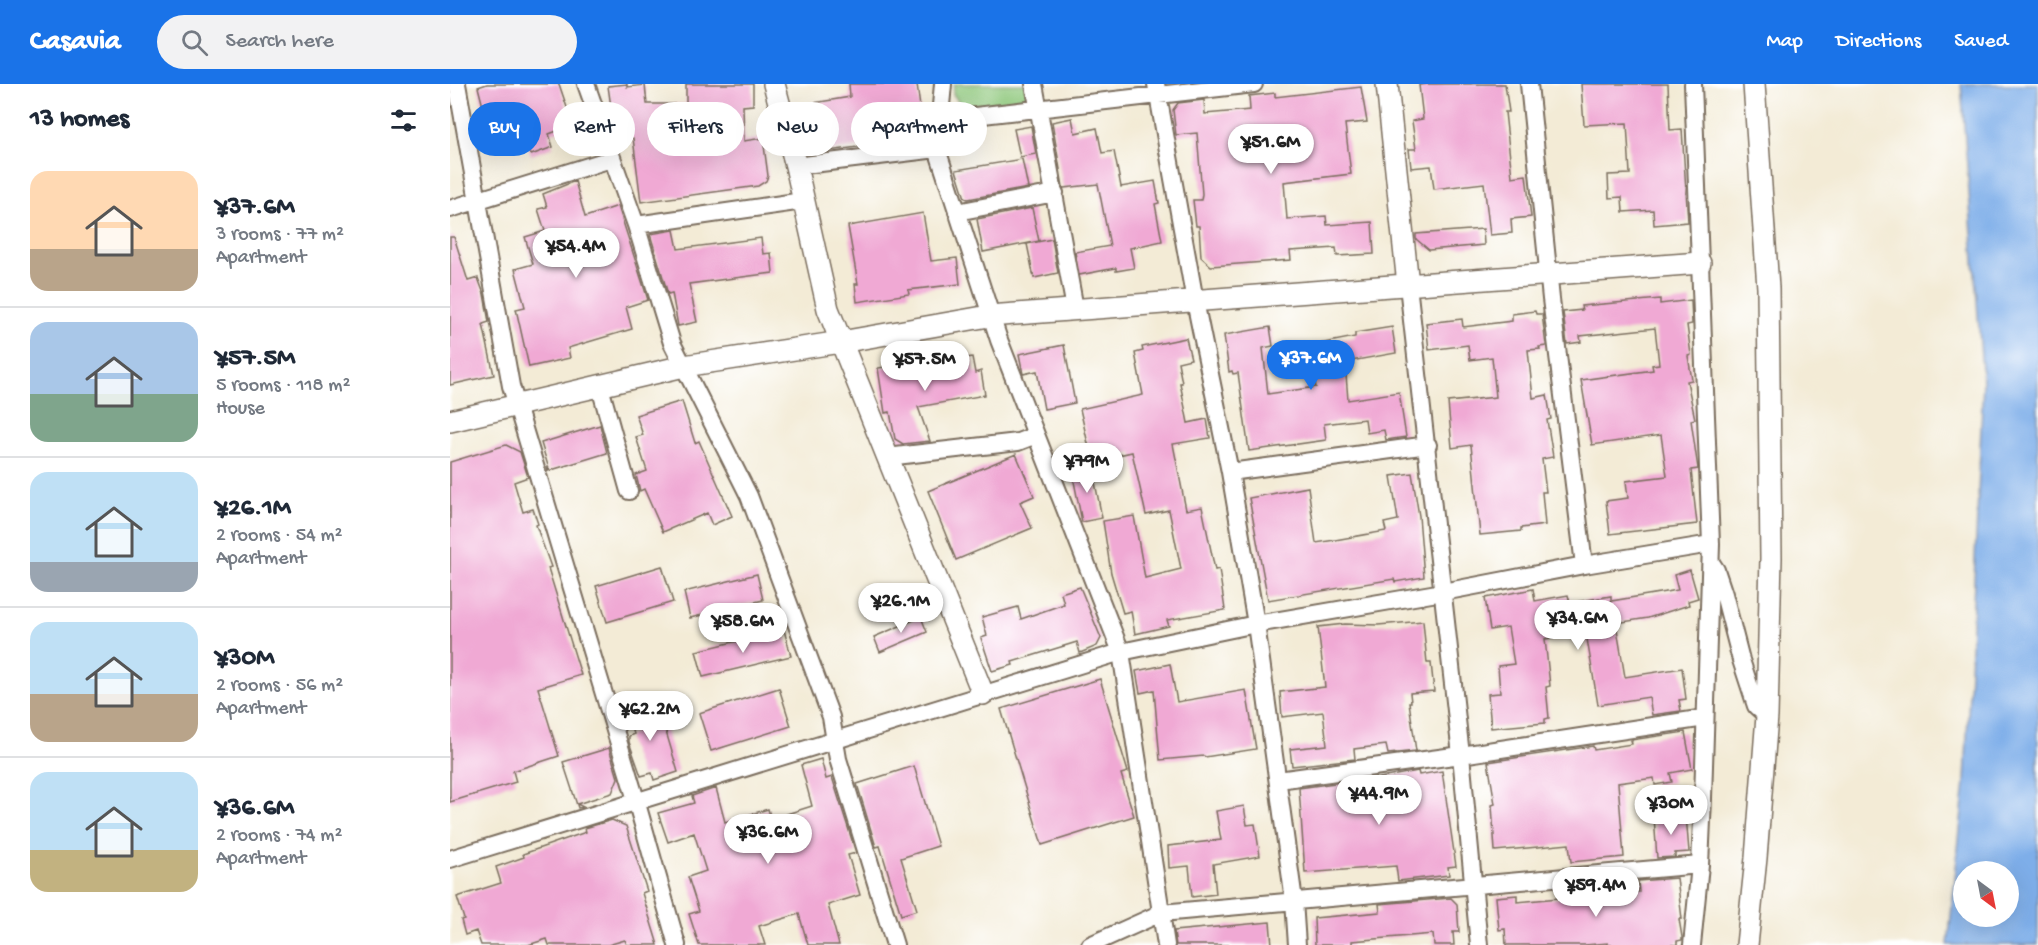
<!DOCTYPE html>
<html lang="en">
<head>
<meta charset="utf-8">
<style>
	:root { --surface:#fff; --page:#f2f2f3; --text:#1f2937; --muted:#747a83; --line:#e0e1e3; --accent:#1a73e8 }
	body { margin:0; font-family:"Gochi Hand",sans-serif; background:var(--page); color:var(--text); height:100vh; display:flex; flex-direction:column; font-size:22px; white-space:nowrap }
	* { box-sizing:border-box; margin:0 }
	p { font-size:20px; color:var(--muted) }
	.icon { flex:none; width:33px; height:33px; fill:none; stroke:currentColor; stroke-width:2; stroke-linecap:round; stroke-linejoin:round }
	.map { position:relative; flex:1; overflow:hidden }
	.details { display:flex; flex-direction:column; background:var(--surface); width:450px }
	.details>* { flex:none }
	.hud { position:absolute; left:18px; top:18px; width:570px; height:54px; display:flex; gap:12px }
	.needle { width:39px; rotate:148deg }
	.fabs { position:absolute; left:1503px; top:777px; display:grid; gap:12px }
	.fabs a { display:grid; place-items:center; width:66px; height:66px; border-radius:50%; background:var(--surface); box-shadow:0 6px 24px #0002; font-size:30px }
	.price { position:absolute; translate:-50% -51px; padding:0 14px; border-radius:21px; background:#fff; color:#222; font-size:20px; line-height:39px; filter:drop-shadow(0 2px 3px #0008) }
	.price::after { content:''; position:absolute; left:50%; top:36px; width:18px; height:14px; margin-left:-9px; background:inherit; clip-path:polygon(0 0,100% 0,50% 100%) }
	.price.active { background:var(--accent); color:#fff }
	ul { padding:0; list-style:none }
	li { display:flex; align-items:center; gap:18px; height:150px; padding:0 30px }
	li+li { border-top:2px solid var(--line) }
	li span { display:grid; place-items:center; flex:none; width:168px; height:120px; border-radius:18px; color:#555 }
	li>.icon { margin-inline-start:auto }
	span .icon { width:72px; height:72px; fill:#fffc; stroke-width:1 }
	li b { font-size:26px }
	h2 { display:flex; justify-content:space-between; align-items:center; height:72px; padding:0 30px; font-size:26px }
	.chip { padding:0 21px; border-radius:27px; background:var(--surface); box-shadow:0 6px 24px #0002; font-size:21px; line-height:54px }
	.chip.active { background:var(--accent); color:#fff }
	header { display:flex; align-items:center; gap:36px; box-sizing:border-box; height:84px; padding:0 30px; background:var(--accent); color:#fff }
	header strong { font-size:28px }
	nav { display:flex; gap:33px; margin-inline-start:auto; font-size:21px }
	.search { width:420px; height:54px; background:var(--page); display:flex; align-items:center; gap:15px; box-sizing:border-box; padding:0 21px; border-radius:33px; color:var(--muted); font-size:22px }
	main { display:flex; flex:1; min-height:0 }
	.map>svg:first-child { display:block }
</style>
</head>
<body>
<header>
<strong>Casavia</strong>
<div class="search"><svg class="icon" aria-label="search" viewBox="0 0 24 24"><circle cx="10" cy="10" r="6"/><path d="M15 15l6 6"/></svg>Search here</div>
<nav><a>Map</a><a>Directions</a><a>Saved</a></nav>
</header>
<main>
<section class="details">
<h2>13 homes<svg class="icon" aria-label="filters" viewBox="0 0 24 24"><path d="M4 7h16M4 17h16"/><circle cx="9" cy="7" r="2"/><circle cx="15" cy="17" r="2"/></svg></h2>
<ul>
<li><span style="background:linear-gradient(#ffd9b3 65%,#b9a48a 0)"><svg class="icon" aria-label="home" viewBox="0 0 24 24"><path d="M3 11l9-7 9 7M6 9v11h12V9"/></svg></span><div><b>¥37.6M</b><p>3 rooms · 77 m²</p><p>Apartment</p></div></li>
<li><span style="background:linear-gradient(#a9c7e8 60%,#7fa58c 0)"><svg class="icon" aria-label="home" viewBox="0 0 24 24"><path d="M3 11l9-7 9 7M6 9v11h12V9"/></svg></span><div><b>¥57.5M</b><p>5 rooms · 118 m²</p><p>House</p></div></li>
<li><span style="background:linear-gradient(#bfe0f5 75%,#9aa5b1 0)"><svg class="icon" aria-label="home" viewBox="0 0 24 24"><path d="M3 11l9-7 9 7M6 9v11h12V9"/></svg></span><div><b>¥26.1M</b><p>2 rooms · 54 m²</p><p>Apartment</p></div></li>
<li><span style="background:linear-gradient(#bfe0f5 60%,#b9a48a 0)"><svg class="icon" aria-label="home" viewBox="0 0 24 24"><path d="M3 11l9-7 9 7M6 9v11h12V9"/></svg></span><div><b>¥30M</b><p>2 rooms · 56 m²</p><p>Apartment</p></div></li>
<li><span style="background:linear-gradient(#bfe0f5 65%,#c2b280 0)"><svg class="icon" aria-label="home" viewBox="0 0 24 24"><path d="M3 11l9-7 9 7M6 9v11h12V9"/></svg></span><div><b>¥36.6M</b><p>2 rooms · 74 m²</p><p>Apartment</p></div></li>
</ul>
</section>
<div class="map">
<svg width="1588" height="861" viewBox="0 0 1588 861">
	<rect width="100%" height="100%" fill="#fff"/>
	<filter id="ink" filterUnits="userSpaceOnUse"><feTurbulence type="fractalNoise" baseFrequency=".0167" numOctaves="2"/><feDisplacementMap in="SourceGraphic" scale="12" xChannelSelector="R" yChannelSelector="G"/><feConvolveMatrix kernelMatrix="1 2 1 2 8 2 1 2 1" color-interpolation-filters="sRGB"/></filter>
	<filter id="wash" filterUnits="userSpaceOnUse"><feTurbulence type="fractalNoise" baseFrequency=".008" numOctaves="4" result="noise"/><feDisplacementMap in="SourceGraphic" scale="24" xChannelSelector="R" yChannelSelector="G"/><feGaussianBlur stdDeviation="1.35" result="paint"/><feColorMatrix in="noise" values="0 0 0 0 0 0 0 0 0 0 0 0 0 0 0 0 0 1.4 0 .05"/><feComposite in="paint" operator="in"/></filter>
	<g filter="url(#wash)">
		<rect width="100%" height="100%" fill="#f3ebd6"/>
		<path fill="#8ec77b" stroke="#64784c" stroke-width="1.5" d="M504,0H579L580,7L575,15L513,24L503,10Z"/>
		<path fill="#7eaee9" stroke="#5c6c84" stroke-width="1.5" fill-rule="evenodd" d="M1511,0H1588V861H1498L1515,698L1533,299ZM1514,788H1558V832H1514Z"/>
		<g id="blocks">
			<path fill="#f0a9d4" d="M37,0H109L123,41L99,50L103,63L81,71L76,57L61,62L54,42L39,46L28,3Z
				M177,0V3L195,1L197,20H236V0H303V21L293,22L294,57L313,54L318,92L316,97L308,102L191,118L183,54L170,56L168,37H163L158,2Z
				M399,0H467L474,54L371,68L369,54L360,56L357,34L365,33L363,19L400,13Z
				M979,0H1055L1059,28H1055L1062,93L1076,91L1081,133L1061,135L1062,149L1040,151L1034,99L984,105L981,82L961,84L959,65H966L962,37L973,35L969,1Z
				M1131,0H1218L1220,46L1232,45L1238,138L1204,141L1203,126L1173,128L1172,113L1159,114L1158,91L1180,90L1177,39L1134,41Z
				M911,3L917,38L895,40L901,90L834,98L837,135L876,132L877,141L922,138L924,170L887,172L886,164L840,167L841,176L761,182L751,173L749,142H746L743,116H751L752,110L747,49L726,51L723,26L728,19L754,16L755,30L800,26L799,12L825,9V13Z
				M622,34L625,49L647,44L652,69L664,67L671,103L705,97L709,119L705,120L712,157L680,164L684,184L666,187V184L629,191L625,168L660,162L648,100L614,104L613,103L602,38Z
				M581,42L586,70L570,73L564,45Z
				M572,75L578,104L518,115L515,114L506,86Z
				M125,97L135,133L168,122L198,216L176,223L182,245L118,264L120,274L79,283L66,225L75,223L65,185L83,180L75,153L95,147L88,125L97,123L93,110Z
				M582,124L589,157L533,168L527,135Z
				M473,129L481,177L507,174L510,200L458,206L459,210L407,218L405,200H408L398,142Z
				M1033,145L1034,161L979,166L966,155V150Z
				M224,146L228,165L311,154L313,170L321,169L323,189L239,200L247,238L228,242L222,209L218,210L200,150Z
				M0,153H4L18,197L28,194L34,210L39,238L33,240L44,291L0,301Z
				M602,155L608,189L584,194L577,160Z
				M1210,215V220L1241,216L1242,240L1237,241L1241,271L1238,272L1242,296L1237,297L1245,335L1241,336L1248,385L1241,386L1247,440L1160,450L1156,417L1178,414L1176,397L1217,392L1211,351L1142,361L1131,296L1203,286L1202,281L1209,280L1205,244L1130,252L1131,258L1117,260L1113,228L1132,226L1131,222Z
				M1085,227L1086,230H1092L1096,262L1089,263L1090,265L1078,266L1083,314L1097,311L1101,335L1097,336L1103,373L1092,375L1096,408H1092L1095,441L1071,444V447L1030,451L1021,361L1002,364L998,318L1046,313L1042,273L1020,276L1018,261L979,266L976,239L1012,235L1013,243L1062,237V230Z
				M820,243L823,262L813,264L818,310L866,303L858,262L905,253V249L942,243L946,269L895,278L898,316L949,308L956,353L936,356L934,346L917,349L915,335L874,340L876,356L799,367L788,289L783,290L782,287L779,288L774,251Z
				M736,254L741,275L728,278L732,299H730L738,339L757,335L760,354L723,360L736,426L752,423L765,486L769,485L775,526L717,536L719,542L685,550L681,527L673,529L661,489L653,437L684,432L695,494L731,485L719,426L696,431L682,368L642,377L630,325L693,311L685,269L693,267L692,263Z
				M614,261L625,319L594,325L587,287L573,290L569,270Z
				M522,273L525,289L531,287L535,311L468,323L480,357L453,360L445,355L440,328L435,329L428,284L472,277L473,281Z
				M232,317L245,359L249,357L282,432L262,441L257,429L213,448L194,405L190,407L186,391L197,387L186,353L193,351L186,331Z
				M150,341L157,369L98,387L97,384L99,385L91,359Z
				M56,361L70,368L78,393L64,398L73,428L83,425L88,440L86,441L101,483L98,484L131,591L88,604L109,672L63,687L66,698L0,718V378Z
				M566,370L584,412L570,418L582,444L506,476L478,407Z
				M642,383L652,434L632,438L622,387Z
				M962,389L969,432L974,493L945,498L944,495L818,516L799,414L858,403L866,459L885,456L936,447L934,439L948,436L941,392Z
				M212,482L223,518L157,538L146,502Z
				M1240,486L1248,514L1238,517L1239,521L1198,534L1166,539L1175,593L1232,584L1236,615L1229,616L1231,627L1202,631L1199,613L1148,621L1136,549L1095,555L1100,602L1096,603L1099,634L1095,635V639L1041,644L1038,610L1050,609L1048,582L1064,580L1058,543L1040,546L1035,514L1083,505L1085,517L1118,511L1120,519L1161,512V517L1228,506L1224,491Z
				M307,490L313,516L240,534L234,508Z
				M630,503L651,554L647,562L630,569L627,558L562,578L563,581L542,587L531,554L537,552L532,533L568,523L571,535L614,520L611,509Z
				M471,533L477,548L430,568L424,553Z
				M973,537L977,579H981L984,607L960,609L961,618H959L966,667L938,670L936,661L904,665L905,675L842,682L840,665L877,661L873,628L832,633L830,608L875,603L868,543L895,540L928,541Z
				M334,546L341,572L253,593L246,567Z
				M720,580L727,618L796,606L806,665L755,673L754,672L710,676L704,606L690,609L686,587Z
				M650,595L678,688L671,690L684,732L592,761L551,625Z
				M329,604L341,642L261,667L249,629Z
				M202,615L210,642L214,641L228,688L204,696L202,689L191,692L179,658V652L184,650L175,624Z
				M1235,648L1242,685L1220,689L1222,698L1205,701L1204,694L1168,699L1174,773L1121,778L1119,760L1045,767L1042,721L1045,720L1038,678L1143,662L1144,666L1182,660L1181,656Z
				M159,664L168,694L162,709L127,720L133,723L128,724L113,678Z
				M371,675L376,695L382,693L406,769L398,771L410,811L378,821L389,861H358L349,830L309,842L315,861H249L239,830L249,827L238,793L256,787L244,749L218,758L208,729L244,719L242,712L266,704L275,738L318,725L321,735L362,722L351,681Z
				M464,682L488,762L451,774L467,826L451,831L430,762L426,763L407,700Z
				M968,687L969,691L992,687L1006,782L998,783L999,791L948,797L946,782L855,789L849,704L907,696L908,698Z
				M794,722L797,741L805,740L810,772L763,780L766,810L742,813L739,782L719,784L718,762L771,756L766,727Z
				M1236,731L1239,768L1225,769V773L1207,774L1204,733Z
				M162,736L176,742L197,807L192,809L208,861H177L175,856L158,861H99L97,855L78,861H31L26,847L15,851L11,836L14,835L7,813L51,799L46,783L74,773L73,770L136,748L135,744Z
				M1227,794L1232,835H1229L1232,853V856L1227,857V861H1158V859L1135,861H1056L1055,845L1049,846L1046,813L1067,811V818L1119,813V811L1147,808V812L1189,808L1188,797Z
				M1001,814L1007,820L1009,848H1003L1004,861H984L983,850L902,857V861H865L864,834L930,828L929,820Z
				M820,838L822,861H726L724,847Z"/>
		</g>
	</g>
	<g filter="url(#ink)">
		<use href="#blocks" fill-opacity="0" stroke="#7b6e5e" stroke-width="1.5"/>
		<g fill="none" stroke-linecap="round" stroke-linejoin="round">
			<g stroke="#7b6e5e" stroke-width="20">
				<path id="minor" d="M7,0L61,302L186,716L227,861
					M136,0L186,141L222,259L299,412L381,633L388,675L445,861
					M493,0L487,65L549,256L671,568L716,861
					M584,0L625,225
					M706,0L745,217L780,388L806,540L844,817L847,861
					M1079,0L1101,215L1134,481
					M490,36L804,0
					M346,82L487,65
					M0,125L161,75
					M507,128L605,109
					M186,141L353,117
					M958,201L1011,671L1029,861
					M150,303L179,407
					M437,373L568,358L586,351
					M780,388L978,361
					M1262,480L1266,486L1274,510L1291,576L1306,622L1317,632
					M828,696L1011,671L1255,634
					M0,775L671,568L806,540L993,508L1134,481L1261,460
					M640,861L711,829L1250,781
					M1242,861L1250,781L1253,714L1261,460L1243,0"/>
			</g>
			<g stroke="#7b6e5e" stroke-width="24">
				<path id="tertiary" d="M324,0L346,82L378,225L533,610
					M937,0L958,201
					M0,337L234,282L391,258L539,232L1250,179
					M1297,861L1306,774L1317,632L1321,474L1318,204L1304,0"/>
			</g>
			<use href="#minor" stroke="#fff" stroke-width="16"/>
			<use href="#tertiary" stroke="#fff" stroke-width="21"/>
		</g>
	</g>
</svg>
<div class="fabs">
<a><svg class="needle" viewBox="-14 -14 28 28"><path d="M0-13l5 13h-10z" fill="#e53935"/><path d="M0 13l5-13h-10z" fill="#747a83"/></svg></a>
</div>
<b class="price" style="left:821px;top:91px">¥51.6M</b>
<b class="price" style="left:126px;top:195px">¥54.4M</b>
<b class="price active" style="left:861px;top:307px">¥37.6M</b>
<b class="price" style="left:475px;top:308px">¥57.5M</b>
<b class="price" style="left:637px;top:410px">¥79M</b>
<b class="price" style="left:451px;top:550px">¥26.1M</b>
<b class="price" style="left:1128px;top:567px">¥34.6M</b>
<b class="price" style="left:293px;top:570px">¥58.6M</b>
<b class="price" style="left:200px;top:658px">¥62.2M</b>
<b class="price" style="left:929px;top:742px">¥44.9M</b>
<b class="price" style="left:1221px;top:752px">¥30M</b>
<b class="price" style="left:318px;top:781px">¥36.6M</b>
<b class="price" style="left:1146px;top:834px">¥59.4M</b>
<div class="hud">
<a class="chip active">Buy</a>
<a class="chip">Rent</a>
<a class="chip">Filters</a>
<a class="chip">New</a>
<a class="chip">Apartment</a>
</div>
</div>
</main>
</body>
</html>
